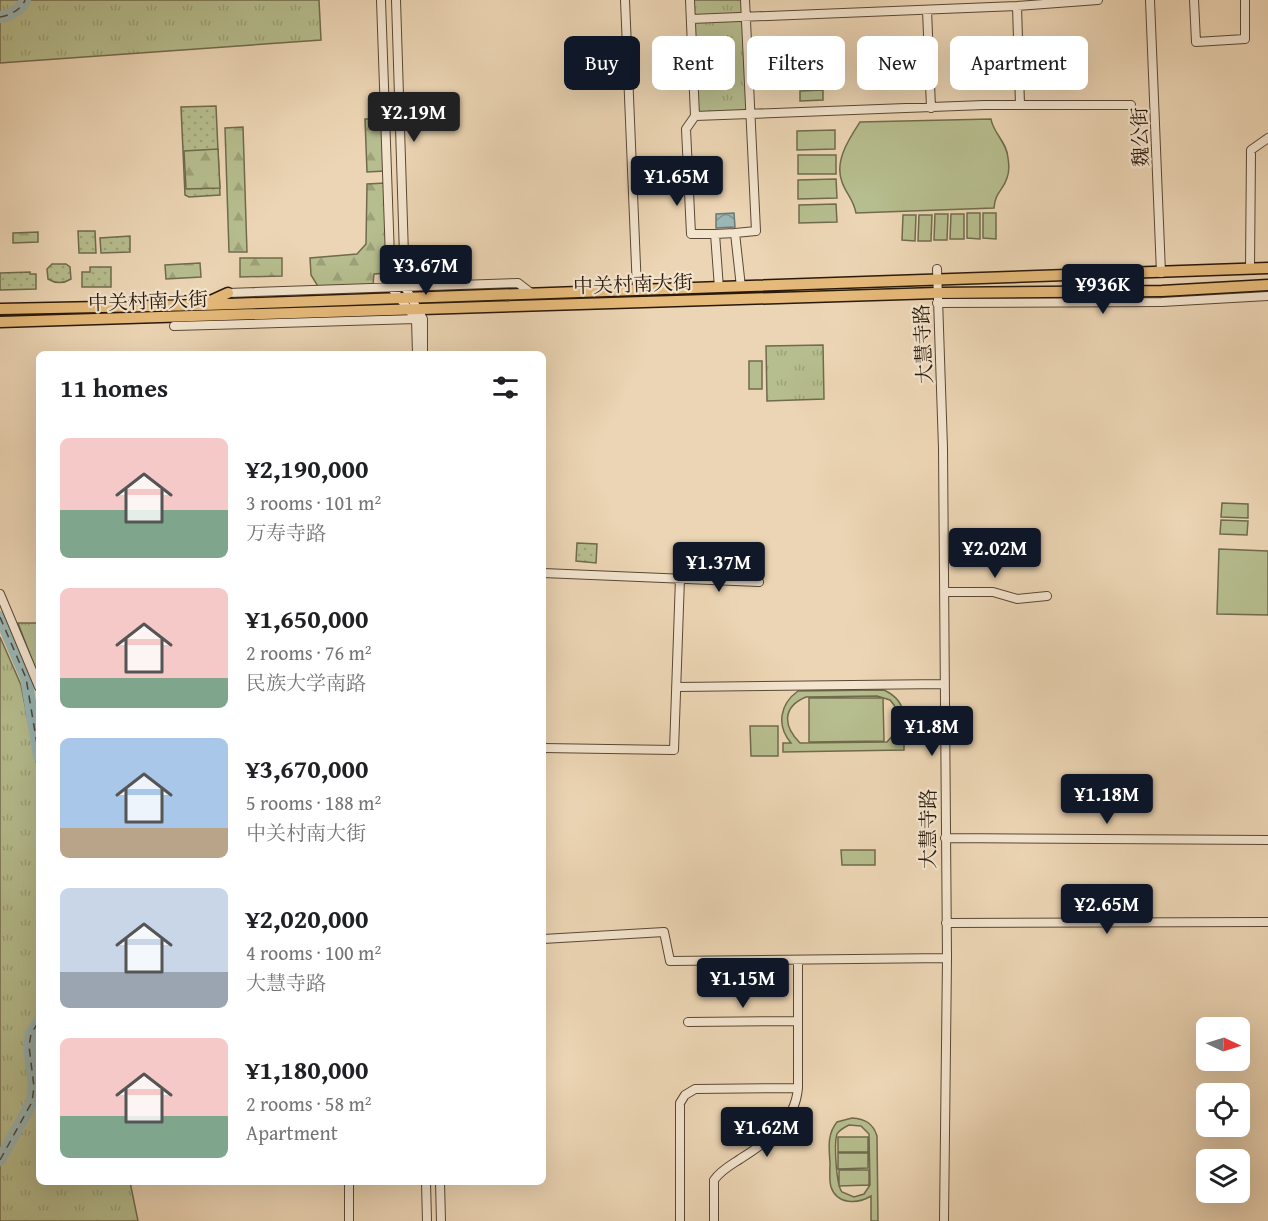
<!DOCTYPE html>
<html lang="en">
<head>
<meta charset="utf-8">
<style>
	:root { --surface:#fff; --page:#f6f6f6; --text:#202124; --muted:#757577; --accent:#111827 }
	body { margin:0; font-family:"Gentium Book Plus","Noto Serif SC",serif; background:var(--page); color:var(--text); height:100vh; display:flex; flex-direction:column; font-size:22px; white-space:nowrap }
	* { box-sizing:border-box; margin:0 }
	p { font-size:20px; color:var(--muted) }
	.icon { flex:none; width:33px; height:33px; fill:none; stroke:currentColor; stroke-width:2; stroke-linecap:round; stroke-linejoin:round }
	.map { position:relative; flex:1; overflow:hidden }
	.drawer { position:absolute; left:36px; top:351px; width:510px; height:834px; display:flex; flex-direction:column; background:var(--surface); border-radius:9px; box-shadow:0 6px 24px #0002 }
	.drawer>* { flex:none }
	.hud { position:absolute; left:564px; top:36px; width:570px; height:54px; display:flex; gap:12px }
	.needle { width:39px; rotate:94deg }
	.fabs { position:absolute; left:1196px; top:1017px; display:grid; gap:12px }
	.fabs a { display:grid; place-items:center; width:54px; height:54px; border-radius:9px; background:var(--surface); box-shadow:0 6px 24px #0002; font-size:30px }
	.price { position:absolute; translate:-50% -51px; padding:0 14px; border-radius:6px; background:var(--accent); color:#fff; font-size:20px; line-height:39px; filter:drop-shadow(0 2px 3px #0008) }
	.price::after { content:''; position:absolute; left:50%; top:36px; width:18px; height:14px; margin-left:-9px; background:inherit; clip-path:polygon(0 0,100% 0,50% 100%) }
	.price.selected { background:#222; color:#fff }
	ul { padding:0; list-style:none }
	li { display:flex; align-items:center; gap:18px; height:150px; padding:0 24px }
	li span { display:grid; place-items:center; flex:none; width:168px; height:120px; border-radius:9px; color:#555 }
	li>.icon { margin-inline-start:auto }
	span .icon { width:72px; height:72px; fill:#fffc; stroke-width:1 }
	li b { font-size:26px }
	h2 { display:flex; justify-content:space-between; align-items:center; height:72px; padding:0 24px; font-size:26px }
	.chip { padding:0 21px; border-radius:9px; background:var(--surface); box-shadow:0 6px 24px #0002; font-size:21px; line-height:54px }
	.chip.selected { background:var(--accent); color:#fff }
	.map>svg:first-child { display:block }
</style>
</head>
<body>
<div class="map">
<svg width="1268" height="1221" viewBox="0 0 1268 1221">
	<defs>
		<pattern id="grass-dots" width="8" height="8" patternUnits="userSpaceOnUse" patternTransform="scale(1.5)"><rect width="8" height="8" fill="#b6bd8e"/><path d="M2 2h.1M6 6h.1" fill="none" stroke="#9da279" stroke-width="1.8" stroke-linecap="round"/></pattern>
		<pattern id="forest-firs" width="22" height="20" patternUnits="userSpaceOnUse" patternTransform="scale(1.5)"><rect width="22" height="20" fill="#b6bd8e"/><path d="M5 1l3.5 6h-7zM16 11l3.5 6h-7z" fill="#9da279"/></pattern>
		<pattern id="park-tufts" width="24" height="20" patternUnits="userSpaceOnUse" patternTransform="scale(1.5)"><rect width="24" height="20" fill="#b6bd8e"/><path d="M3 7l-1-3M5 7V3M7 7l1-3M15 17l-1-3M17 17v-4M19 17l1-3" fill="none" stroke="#9da279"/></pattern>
		<pattern id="water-waves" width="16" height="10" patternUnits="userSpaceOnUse" patternTransform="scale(1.5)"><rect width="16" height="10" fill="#9ab7b5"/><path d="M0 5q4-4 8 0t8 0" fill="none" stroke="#7e9491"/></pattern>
	</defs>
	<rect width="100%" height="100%" fill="#ecd5b4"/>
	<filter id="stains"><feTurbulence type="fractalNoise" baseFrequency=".00333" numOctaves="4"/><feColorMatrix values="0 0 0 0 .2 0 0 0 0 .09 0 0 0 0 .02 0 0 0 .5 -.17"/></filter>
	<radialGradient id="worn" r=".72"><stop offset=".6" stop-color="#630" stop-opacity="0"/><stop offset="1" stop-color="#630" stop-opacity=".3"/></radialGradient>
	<path fill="url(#grass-dots)" stroke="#706b4c" stroke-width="1.5" d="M216,106L220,195L189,197L185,195L181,107Z
		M78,231H95L96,253H79Z
		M130,236V252L101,253L100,238Z
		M52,264H66L70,267L71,279C63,284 56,284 48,279L47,269Z
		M90,267H111V287H82V272H90Z
		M30,272V274H36V289L0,290V273Z
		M577,543L597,544L596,563L576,561Z"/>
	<path fill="url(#forest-firs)" stroke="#706b4c" stroke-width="1.5" d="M383,114L385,171L367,172L365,119H377V115Z
		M243,127L247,252H229L225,128Z
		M218,149L220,188L186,189L184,151Z
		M385,183L388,273L374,274L373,286L319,288L311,275L310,258L357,254L366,244L367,184Z
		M38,232V242L13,243V233Z
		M240,258H282V276L240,277Z
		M200,263L201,277L166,279L165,265Z"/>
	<path fill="url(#park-tufts)" stroke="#706b4c" stroke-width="1.5" d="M0,0H319L321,40L0,63Z
		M691,0H746L751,114L695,116Z
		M823,345L824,399L767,401L766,346Z
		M18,623H39V679Z
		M0,637L21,685L39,775V1182H130L138,1221H0Z"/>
	<path fill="#b6bd8e" stroke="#706b4c" stroke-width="1.5" fill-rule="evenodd" d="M821,39V49L799,50L798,40Z
		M779,47H789V70H779Z
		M822,56V66L799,67V57Z
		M822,73L823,83L800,84V74Z
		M823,90V100L800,101V91Z
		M991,119C993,133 1007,142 1008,158C1009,164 1009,173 1007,178C1003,191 995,192 994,208L856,213C853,198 846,194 842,182C834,161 849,139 860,122Z
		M835,130V149L797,150V131Z
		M798,155H836V174H798Z
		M836,179L837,198L798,199V180Z
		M836,204L837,222L799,223V205Z
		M967,213H980V239L967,238Z
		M983,213H996V239L983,238Z
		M935,214H948L947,240H934Z
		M951,214H964V239H950Z
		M903,215H916L915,241L902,240Z
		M919,215H932L931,241H918Z
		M749,361H762V389H749Z
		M1222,503L1248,504V518L1221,517Z
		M1221,520L1248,521L1247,535L1220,534Z
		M1219,549L1268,551V615L1217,614Z
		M884,690C909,702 907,723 893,742L904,743V750L783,752V743H791C776,725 780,704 798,691ZM806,697L877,696L890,700L894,705L899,718L894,734L887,742L800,743C783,726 782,707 806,697Z
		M809,698H883L884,741L809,742Z
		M750,726H778V756H751Z
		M841,850H875V865H842Z
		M852,1118C865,1119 873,1123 877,1136L878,1221H871V1196C858,1204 837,1205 831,1187C829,1180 830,1170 830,1163C829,1148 827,1134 837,1122ZM849,1125L861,1126L869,1134L870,1185L864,1194L854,1197L842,1192C836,1185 834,1143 837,1134C839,1130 845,1127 849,1125Z
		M838,1137H868V1152H838Z
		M838,1153H868V1168L838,1169Z
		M839,1170H869V1185L839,1186Z"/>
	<path fill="url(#water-waves)" stroke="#6d7871" stroke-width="1.5" d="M734,213L735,227L716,228V214Z"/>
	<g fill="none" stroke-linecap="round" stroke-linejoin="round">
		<path stroke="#9ab7b5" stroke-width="12" d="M0,17C9,16 22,9 25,0
			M0,617L26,678L39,756
			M0,1160L32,1102L34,1087L29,1046L31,1034L39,1021"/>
		<path stroke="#4c483d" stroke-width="1.5" stroke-dasharray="8 6" stroke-linecap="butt" d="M0,17C9,16 22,9 25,0
			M0,617L26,678L39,756
			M0,1160L32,1102L34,1087L29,1046L31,1034L39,1021"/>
		<g stroke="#5a4834" stroke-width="10">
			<path id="minor" d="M381,0L391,287L416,319L417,354
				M396,0L405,287L423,319V354
				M625,0L637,290
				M690,0L695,116L686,129L691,234H715L719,288
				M1150,0L1161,273
				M1194,0L1196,42L1245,39V0
				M1017,6L1020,105
				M927,10L931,108
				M691,19L1017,6L1098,0
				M695,116L984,105H1131
				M715,234L735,233
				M937,269L943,448L947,958L944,1221
				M1250,269L1251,150L1268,138
				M741,287L735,233L756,231L745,0
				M228,293L518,283L531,293
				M937,303L1162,302L1268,296
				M174,326L416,319
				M543,573L759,582
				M944,592H993L1017,599L1047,596
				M0,594L39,687
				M677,687L944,684
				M543,748L674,750L680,578
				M945,838L1268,840
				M946,923L1268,922
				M543,939L664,932L670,961L947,958
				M688,1022L798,1021
				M349,1182V1221
				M426,1182L427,1221
				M440,1182L441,1221
				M680,1221V1103L685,1095L695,1089L798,1088V960
				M714,1221V1180C721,1170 731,1165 740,1159C767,1142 795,1123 798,1088"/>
		</g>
		<g stroke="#2a190a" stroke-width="13">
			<path id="major" d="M206,303L228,293
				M0,309L202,305L1268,268
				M0,322L937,293L1162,291L1268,285"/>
		</g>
		<use href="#minor" stroke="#f3e4ce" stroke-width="8"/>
		<use href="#major" stroke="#e6ba7a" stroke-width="10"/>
	</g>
	<g text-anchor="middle" stroke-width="4.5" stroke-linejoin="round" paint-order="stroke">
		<g font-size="20" fill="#2a190a" stroke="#f3e4ce">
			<text transform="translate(1140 137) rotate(-92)" y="7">魏公街</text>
			<text transform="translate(633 284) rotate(-2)" y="7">中关村南大街</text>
			<text transform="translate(148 301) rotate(-2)" y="7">中关村南大街</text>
			<text transform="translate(923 344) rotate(-93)" y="7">大慧寺路</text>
			<text transform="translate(928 829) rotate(-90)" y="7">大慧寺路</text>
		</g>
	</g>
	<rect width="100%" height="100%" filter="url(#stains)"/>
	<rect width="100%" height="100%" fill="url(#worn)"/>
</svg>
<div class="fabs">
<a><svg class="needle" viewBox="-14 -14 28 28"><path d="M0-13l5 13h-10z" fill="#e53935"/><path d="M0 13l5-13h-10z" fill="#757577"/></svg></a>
<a><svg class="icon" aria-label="locate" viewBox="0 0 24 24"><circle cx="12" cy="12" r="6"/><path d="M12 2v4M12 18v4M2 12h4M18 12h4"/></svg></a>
<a><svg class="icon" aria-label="layers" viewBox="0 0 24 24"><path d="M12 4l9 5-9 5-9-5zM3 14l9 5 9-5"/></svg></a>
</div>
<b class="price selected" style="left:414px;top:143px">¥2.19M</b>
<b class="price" style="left:677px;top:207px">¥1.65M</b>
<b class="price" style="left:426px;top:296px">¥3.67M</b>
<b class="price" style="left:1103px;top:315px">¥936K</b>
<b class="price" style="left:995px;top:579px">¥2.02M</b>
<b class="price" style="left:719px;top:593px">¥1.37M</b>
<b class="price" style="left:932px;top:757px">¥1.8M</b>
<b class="price" style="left:1107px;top:825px">¥1.18M</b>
<b class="price" style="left:1107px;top:935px">¥2.65M</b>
<b class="price" style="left:743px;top:1009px">¥1.15M</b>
<b class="price" style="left:767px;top:1158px">¥1.62M</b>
<div class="hud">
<a class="chip selected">Buy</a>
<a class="chip">Rent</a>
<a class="chip">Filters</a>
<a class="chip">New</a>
<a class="chip">Apartment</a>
</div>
<section class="drawer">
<h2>11 homes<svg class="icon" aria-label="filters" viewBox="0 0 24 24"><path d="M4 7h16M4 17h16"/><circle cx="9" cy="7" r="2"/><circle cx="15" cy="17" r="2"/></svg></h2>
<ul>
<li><span style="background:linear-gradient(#f6c9c9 60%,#7fa58c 0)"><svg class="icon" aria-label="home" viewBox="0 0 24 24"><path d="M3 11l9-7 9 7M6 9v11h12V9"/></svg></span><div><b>¥2,190,000</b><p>3 rooms · 101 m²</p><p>万寿寺路</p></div></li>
<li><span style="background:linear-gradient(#f6c9c9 75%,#7fa58c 0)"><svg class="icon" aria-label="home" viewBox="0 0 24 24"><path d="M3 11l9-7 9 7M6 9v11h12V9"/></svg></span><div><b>¥1,650,000</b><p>2 rooms · 76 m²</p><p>民族大学南路</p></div></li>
<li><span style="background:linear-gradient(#a9c7e8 75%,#b9a48a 0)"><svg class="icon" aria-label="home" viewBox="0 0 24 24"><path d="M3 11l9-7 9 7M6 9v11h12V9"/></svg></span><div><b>¥3,670,000</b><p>5 rooms · 188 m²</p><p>中关村南大街</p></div></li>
<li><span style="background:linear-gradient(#c9d6e8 70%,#9aa5b1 0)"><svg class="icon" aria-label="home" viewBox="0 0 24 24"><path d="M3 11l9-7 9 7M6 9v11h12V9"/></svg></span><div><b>¥2,020,000</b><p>4 rooms · 100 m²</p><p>大慧寺路</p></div></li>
<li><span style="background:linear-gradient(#f6c9c9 65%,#7fa58c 0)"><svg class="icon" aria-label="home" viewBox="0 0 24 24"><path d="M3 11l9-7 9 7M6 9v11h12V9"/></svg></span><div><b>¥1,180,000</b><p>2 rooms · 58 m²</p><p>Apartment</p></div></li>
</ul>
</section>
</div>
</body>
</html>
